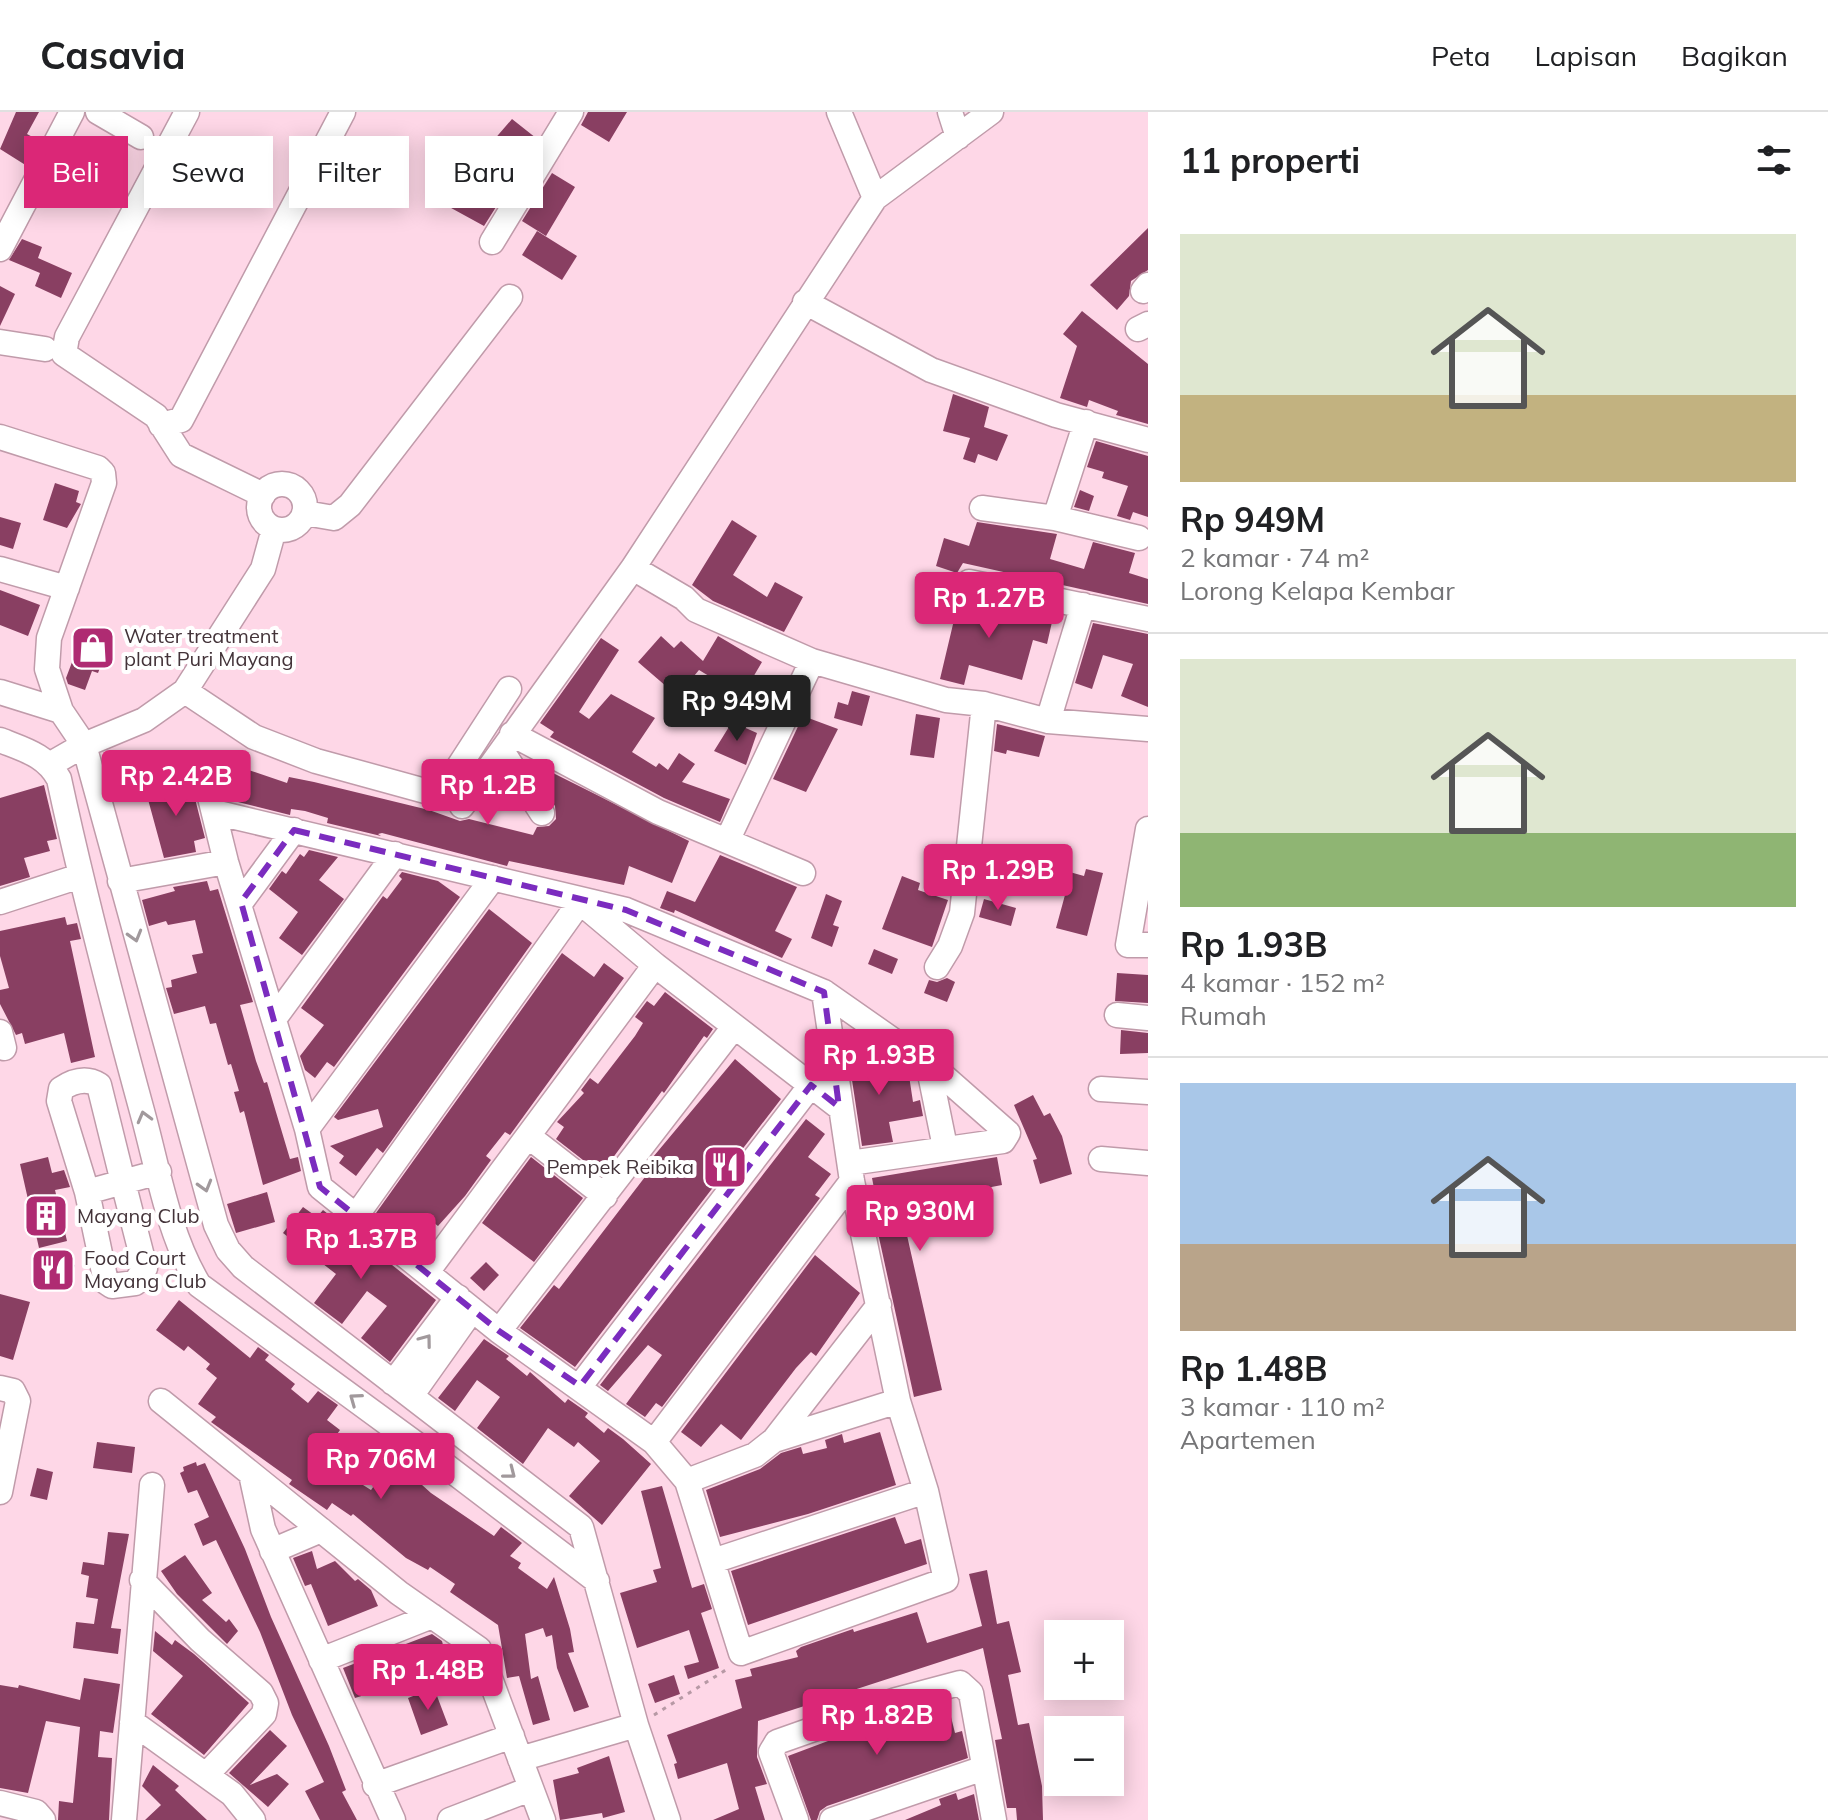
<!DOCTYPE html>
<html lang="id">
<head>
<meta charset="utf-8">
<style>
	:root { --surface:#fff; --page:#f6f6f6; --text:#202124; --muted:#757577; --line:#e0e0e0; --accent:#db2777 }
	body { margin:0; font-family:Mulish,sans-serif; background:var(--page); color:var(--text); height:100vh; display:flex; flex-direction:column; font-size:30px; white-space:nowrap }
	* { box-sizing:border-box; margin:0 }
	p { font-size:26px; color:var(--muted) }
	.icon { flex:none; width:44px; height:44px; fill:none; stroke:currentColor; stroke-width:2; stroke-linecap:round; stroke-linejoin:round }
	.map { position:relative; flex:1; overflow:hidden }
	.sheet { display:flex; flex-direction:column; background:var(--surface); width:680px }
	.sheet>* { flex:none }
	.hud { position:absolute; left:24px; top:24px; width:760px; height:72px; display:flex; gap:16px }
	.tools { position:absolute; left:1044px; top:1508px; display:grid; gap:16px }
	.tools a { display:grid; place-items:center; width:80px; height:80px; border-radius:0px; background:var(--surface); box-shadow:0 4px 20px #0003; font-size:40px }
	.price { position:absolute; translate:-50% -68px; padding:0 18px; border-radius:8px; background:var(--accent); color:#fff; font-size:26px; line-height:52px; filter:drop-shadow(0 2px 4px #0008) }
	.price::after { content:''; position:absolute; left:50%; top:48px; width:24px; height:18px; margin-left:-12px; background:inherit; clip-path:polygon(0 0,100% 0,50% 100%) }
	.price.on { background:#222; color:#fff }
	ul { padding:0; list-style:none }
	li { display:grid; align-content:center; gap:16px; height:424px; padding:0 32px }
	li+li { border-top:2px solid var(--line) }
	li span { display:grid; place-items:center; height:248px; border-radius:0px; color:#555 }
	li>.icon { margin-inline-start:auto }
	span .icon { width:144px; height:144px; fill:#fffc; stroke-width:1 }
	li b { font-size:34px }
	h2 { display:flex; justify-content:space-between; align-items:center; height:96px; padding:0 32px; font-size:34px }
	.pill { padding:0 28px; border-radius:0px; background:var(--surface); box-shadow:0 4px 20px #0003; font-size:28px; line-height:72px }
	.pill.on { background:var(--accent); color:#fff }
	header { display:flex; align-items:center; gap:48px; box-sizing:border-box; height:112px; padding:0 40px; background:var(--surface); border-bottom:2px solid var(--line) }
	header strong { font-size:38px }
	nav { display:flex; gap:44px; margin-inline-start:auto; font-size:28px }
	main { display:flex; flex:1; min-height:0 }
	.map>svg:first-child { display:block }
</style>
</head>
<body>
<header>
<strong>Casavia</strong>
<nav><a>Peta</a><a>Lapisan</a><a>Bagikan</a></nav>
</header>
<main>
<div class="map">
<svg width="1148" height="1708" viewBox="0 0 1148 1708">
	<rect width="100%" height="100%" fill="#fed7e7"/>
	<path fill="#893f62" d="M16,0H39L27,22L40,29L27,54L0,37Z
		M588,0H627L609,30L581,13Z
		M512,7L536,26L490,92L496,95L484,114L442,91L458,65L461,66Z
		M552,61L575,75L546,124L522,109Z
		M1148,116V158L1131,169L1129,184L1117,198L1090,173Z
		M537,119L577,144L562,168L522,143Z
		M22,127L42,135L38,146L72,161L61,186L35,174L40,161L9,148Z
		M0,174L15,182L0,214Z
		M1082,199L1148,252V312L1116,303L1118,299L1089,288L1087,295L1060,286L1077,234L1063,222Z
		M953,282L989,295L984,315L1008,323L997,349L978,342L975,351L963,347L970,326L943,319Z
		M1096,329L1148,344V405L1133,400L1130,408L1117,404L1128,374L1102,366L1104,360L1087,355Z
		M55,371L79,379L76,390L81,392L67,416L43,408Z
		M1080,378L1094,384L1089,399L1074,395Z
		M0,405L21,411L13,437L0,433Z
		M732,408L757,424L733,463L767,485L775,470L803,485L784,520L713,489L692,473Z
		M977,410L1057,422L1050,447L1084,457L1093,430L1135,441L1129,461L1148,467V492L963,451L957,461L936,454L944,426L969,434Z
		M0,478L40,493L28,524L0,513Z
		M949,484L1052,510L1047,532L1033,528L1022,568L969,553L964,573L940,567L954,508L944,506Z
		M1093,511L1148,522V595L1121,584L1133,552L1103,543L1092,577L1075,571Z
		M661,524L674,536L681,529L703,549L718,524L762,550L742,584L699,558L684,576L674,567L667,575L638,550Z
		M601,526L619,538L579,600L589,607L611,582L655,606L632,640L656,655L659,651L668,658L679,641L695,652L682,670L730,687L720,710L664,686L550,625L554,620L540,611Z
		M77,537L103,548L98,561L92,559L85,578L68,572L66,566Z
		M852,579L870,584L862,614L834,606L838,590L848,593Z
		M916,602L940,606L934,646L910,643Z
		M803,604L838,617L806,680L773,667Z
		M732,610L757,621L746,653L714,639Z
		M997,612L1045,624L1039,645L1007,638L1006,642L994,639Z
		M228,651L287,671L289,665L314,670L429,698L460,709L469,707L533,723L537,715L549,714L556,707L555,694L542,673L551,660L689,729L672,771L629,754L624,773L509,749L507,754L382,721L378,722L381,724L327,711L328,706L305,699L291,697L290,703L226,687L223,674Z
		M190,667L205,726L194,729L196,740L164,746L146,680Z
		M44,673L57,727L47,729L50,739L24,746L30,765L0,774V686Z
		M309,738L338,745L319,768L344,787L302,843L279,826L298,800L269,777L282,759L286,762L300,742L304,745Z
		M720,743L797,775L775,819L792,827L782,846L675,798L674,801L660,796L667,779L695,790Z
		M1086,757L1103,761L1087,824L1056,816L1065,783L1060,782L1066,759L1084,764Z
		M402,760L438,769L460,785L334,955L327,950L315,966L305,958L300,944L324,913L301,896L383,784L387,787L402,767L399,764Z
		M902,764L920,771L918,778L948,788L932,835L882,817Z
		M207,769L210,779L218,777L253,890L240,893L256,949L264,971L267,970L290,1047L298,1045L301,1059L263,1073L244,999L240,1001L234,980L239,979L231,952L228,953L216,911L210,912L205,894L174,902L166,876L172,875L171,868L197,861L192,843L203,841L195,808L168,813L166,809L149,814L142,788L175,779L173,775Z
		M826,782L842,789L833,813L839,815L832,835L811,826Z
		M984,787L1016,796L1011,814L979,805Z
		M489,797L532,831L383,1041L377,1036L356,1064L339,1051L344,1044L330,1034L383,1015L378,997L338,1008L334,1005Z
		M65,805L67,813L77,811L81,827L70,829L95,945L71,951L64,921L25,932L22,921L16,923L0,892V878L9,876L0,844V819Z
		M874,837L898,847L892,862L868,852Z
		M562,841L594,865L604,851L624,866L510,1023L505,1020L486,1044L491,1048L465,1084L438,1114L434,1111L424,1125L402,1109L396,1117L376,1101Z
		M1117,861L1148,863V891L1115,889Z
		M947,866L955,870L947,890L924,881L929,868L937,870Z
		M665,880L713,917L707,926L704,924L664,981L662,979L601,1062L556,1027L564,1015L557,1010L584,981L581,978L590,966L598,972L635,924L643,911L635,905L647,889L654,894Z
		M1121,918L1148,921V941L1120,942Z
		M870,931L876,963L908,957L913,990L920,988L923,1004L889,1010L893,1030L862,1034L847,935Z
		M735,947L781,987L575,1255L520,1216L554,1173L559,1177L648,1061L643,1057Z
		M1033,983L1044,1004L1050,1001L1062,1024L1072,1062L1040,1072L1033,1048L1037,1047L1014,993Z
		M806,1007L825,1022L808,1045L831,1062L815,1083L820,1086L662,1295L656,1291L645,1305L626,1292L662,1243L648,1233L608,1279L600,1273Z
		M48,1045L52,1061L64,1058L70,1075L55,1078L67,1129L39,1136L20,1052Z
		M531,1045L583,1086L534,1150L482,1111Z
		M997,1045L1002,1073L981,1077L983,1086L961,1090L959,1076L899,1088L942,1278L914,1285L876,1112L874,1098L878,1097L872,1066Z
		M267,1080L275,1110L236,1121L227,1092Z
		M303,1095L317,1105L323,1098L436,1188L390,1250L361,1226L387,1194L367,1179L342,1212L314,1191L336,1162L283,1121Z
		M39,1141L75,1153L68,1175L32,1163Z
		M815,1143L860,1181L816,1244L811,1240L796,1256L741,1328L721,1312L701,1335L681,1320Z
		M486,1150L499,1163L484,1179L470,1166Z
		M0,1182L30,1190L13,1248L0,1244Z
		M179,1188L250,1246L258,1235L269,1243L265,1248L295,1272L291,1277L308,1291L318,1279L338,1293L327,1308L340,1318L320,1346L371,1378L400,1339L420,1354L412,1364L431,1381L494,1424L501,1415L522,1431L510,1444L521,1451L518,1456L547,1477L554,1465L570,1517L574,1540L568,1541L589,1595L574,1600L557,1556L552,1523L546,1525L543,1516L525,1522L531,1567L538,1564L550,1608L533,1613L519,1564L507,1566L498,1513L450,1480L455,1472L430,1455L428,1458L406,1446L353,1402L351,1404L332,1391L327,1398L289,1372L292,1368L211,1310L216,1305L198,1292L217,1266L206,1257L210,1252L188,1234L184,1239L156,1218Z
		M484,1227L509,1244L506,1247L527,1264L530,1260L565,1291L568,1287L588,1301L585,1305L604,1321L608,1316L623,1327L651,1352L602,1413L569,1384L600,1349L578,1330L574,1335L548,1316L523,1352L477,1316L500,1285L477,1268L455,1299L438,1286Z
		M880,1320L896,1373L808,1402L720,1425L706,1378L760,1357L781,1341L801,1335L803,1342L827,1336L825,1328L842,1322L844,1331Z
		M97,1330L135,1335L132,1361L93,1356Z
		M196,1350L197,1354L205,1351L245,1437L271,1505L329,1634L346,1678L342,1680L357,1708H320L305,1679L324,1670L292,1603L260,1520L216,1428L203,1434L194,1412L209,1405L197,1378L188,1381L180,1361L184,1359L183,1355Z
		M37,1356L53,1360L47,1388L30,1384Z
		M662,1374L692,1476L704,1472L712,1497L701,1501L719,1556L688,1567L684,1554L699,1550L689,1518L637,1536L620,1481L657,1470L653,1458L661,1456L641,1379Z
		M895,1405L905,1432L921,1427L927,1452L748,1513L731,1459Z
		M108,1420L129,1422L111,1516L121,1517L118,1542L73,1536L76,1510L94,1512L98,1487L86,1485L89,1464L81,1462L83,1450L104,1453Z
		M312,1439L317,1457L335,1449L355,1469L358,1467L371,1478L378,1494L328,1514L311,1472L305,1474L293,1446Z
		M185,1443L212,1481L202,1488L226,1510L229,1507L238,1519L227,1532L177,1482L161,1459Z
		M987,1458L997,1512L1009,1509L1021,1560L1008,1563L1018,1613L1029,1611L1042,1674L1043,1708H1017L1016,1696H1007L995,1628L1002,1627L983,1536L758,1609L757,1645L767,1672L755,1675L765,1708H713L739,1697L727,1651L678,1667L674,1652L677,1651L667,1623L742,1596L735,1568L752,1564L750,1557L798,1545L796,1539L801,1535L853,1517L854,1520L917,1500L927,1531L982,1514L969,1462Z
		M155,1519L172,1533L175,1528L194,1542L249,1591L204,1643L151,1602L183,1564L153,1539Z
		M432,1522L442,1529L447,1549L398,1562L400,1572L355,1586L343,1556Z
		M674,1563L680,1582L655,1591L648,1572Z
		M84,1566L120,1572L113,1621L100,1619L98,1645L112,1646L109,1708H58L59,1689L73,1691L80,1615L46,1609L28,1681L0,1676V1573L18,1576L19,1573L80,1588Z
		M434,1576L448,1613L421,1623L408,1586Z
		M948,1593L955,1621L962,1619L968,1646L827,1694L820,1699L817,1708H811L788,1644L900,1602Z
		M270,1618L287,1634L250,1673L277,1662L289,1672L268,1695L229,1661Z
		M609,1644L625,1700L603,1706L602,1701L560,1708L553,1668L579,1661L577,1656Z
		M153,1653L179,1674L175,1678L207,1708H145L161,1693L142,1674Z
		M956,1681L958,1688L974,1682L979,1708H905L941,1693L939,1687Z"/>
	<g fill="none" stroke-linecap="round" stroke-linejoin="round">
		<g stroke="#c09baa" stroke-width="27">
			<path id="minor" d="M98,0L141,25
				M187,0L67,225L64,242L156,304L181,343L263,383
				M839,0L875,86
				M950,0L958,25
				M492,130L571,0
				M0,137L72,0
				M1143,179L1148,173
				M805,190L931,258L1056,303L1148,328
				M1138,217L1148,212
				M0,230L45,237
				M161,313L181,308L343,0
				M0,325L98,356L103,361L104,371L49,526L47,557L61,599
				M259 395a23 23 0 1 1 46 0a23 23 0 1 1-46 0Z
				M982,396L1055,406L1086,310
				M305,401L334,406L350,393L510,185
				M1055,406L1139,426
				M633,456L684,486L696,498L812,549L946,588L984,592L1048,609L1148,617
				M0,457L67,476
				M969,470L1148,507
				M185,579L254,625L316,649L436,682L452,665L509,577
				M0,580L61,599L84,633L216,1113L228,1138L243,1155L581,1415L636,1613L668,1708
				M1048,609L1083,493
				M512,622L658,700L803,761
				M0,628C25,638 46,643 59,667C83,779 112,889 142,999C158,1057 168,1122 199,1173L446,1354L597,1469
				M502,639L542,701
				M51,652L84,633L144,608L185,579L263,457L274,417
				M204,661L226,750L307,1017L320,1075L499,1219L654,1330L687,1369L741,1541L946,1468L926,1379L898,1289L852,1069L824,880
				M462,694L633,456L875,86L991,0
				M214,700L626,798L824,880L941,962L1008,1021L1003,1029L850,1051
				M1148,717L1128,833H1148
				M728,727L812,549
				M120,769L226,750
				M0,790L80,764
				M241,790L294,718
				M937,855L950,834L962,801L984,592
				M1117,903L1148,906
				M274,907L395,742
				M0,920L4,936
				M928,952L945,1035
				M1101,977L1148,980
				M307,1017L493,766
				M528,1024L605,1084
				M1101,1047L1148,1051
				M87,1080L123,1070L99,973C86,965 73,969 61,977L59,989L87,1080L106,1170L112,1174L135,1171L145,1156L123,1070L159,1060
				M356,1104L580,790L655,853L839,995
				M427,1160L655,853
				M499,1219L734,915
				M393,1271L458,1185
				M580,1274L811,973
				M0,1276L13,1279L18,1289L0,1380
				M411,1284L472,1198
				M161,1289L399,1481L479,1537L543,1708
				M774,1328L879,1193
				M654,1330L852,1069
				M251,1362L263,1417L393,1708
				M687,1369L755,1343L774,1328L898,1289
				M272,1439L321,1418
				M713,1449L926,1379
				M142,1468L200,1528L261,1581L266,1591L264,1602L207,1662
				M321,1548L432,1504
				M132,1610L232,1682L253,1708
				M520,1647L636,1613
				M375,1673L512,1624
				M0,1691L36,1700L43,1708
				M124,1708L152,1373
				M450,1708L530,1677
				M796,1708L771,1640L777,1630L896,1588L960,1571L971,1581L994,1708
				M832,1708L984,1656"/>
		</g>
		<path stroke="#b799a5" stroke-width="3" stroke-dasharray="4 6" stroke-linecap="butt" d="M654,1603L729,1556"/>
		<use href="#minor" stroke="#fff" stroke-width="24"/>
	</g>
	<defs><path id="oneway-chevron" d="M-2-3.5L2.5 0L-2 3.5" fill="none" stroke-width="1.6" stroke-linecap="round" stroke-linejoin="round" transform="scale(2)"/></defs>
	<g stroke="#a1999c">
		<use href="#oneway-chevron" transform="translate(135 824) rotate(74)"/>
		<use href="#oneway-chevron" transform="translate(144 1005) rotate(-105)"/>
		<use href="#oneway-chevron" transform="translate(205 1074) rotate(74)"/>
		<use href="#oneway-chevron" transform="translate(426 1228) rotate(-53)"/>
		<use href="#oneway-chevron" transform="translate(355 1287) rotate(-144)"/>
		<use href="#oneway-chevron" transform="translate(510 1361) rotate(38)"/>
	</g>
	<path fill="none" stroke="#7b2cbf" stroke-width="6" stroke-dasharray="16 10" stroke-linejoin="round" d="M294,718L626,798L824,880L839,995L811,973L580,1274L499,1219L320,1075L241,790Z"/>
	<defs>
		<g id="shop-square" transform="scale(2.3)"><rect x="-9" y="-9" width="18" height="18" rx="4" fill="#af2b72" stroke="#fff"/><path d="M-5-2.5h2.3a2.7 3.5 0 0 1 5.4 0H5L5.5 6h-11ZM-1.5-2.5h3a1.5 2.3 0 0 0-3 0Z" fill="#fff"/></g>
		<g id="restaurant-square" transform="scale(2.3)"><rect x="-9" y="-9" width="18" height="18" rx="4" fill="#af2b72" stroke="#fff"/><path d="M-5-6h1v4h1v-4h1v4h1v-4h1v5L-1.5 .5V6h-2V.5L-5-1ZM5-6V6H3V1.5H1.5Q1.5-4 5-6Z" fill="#fff"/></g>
		<g id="building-square" transform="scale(2.3)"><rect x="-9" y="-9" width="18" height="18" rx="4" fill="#af2b72" stroke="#fff"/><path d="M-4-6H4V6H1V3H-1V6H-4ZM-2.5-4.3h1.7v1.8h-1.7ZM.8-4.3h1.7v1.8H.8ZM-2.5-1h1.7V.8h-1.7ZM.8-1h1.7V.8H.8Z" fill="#fff"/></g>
	</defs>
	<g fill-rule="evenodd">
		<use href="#shop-square" x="93" y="536"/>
		<use href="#restaurant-square" x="725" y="1055"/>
		<use href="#building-square" x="46" y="1104"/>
		<use href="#restaurant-square" x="53" y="1158"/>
	</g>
	<g text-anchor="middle" stroke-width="8" stroke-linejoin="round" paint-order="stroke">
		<g font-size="20" fill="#433339" stroke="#fff" text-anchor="start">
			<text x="124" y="531">Water treatment<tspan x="124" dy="23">plant Puri Mayang</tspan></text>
			<text x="694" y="1062" text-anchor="end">Pempek Reibika</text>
			<text x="77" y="1111">Mayang Club</text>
			<text x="84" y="1153">Food Court<tspan x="84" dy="23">Mayang Club</tspan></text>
		</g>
	</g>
</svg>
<div class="tools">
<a>+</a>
<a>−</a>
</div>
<b class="price" style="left:989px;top:528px">Rp 1.27B</b>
<b class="price on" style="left:737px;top:631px">Rp 949M</b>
<b class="price" style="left:176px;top:706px">Rp 2.42B</b>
<b class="price" style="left:488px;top:715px">Rp 1.2B</b>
<b class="price" style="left:998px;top:800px">Rp 1.29B</b>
<b class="price" style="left:879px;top:985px">Rp 1.93B</b>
<b class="price" style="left:920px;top:1141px">Rp 930M</b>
<b class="price" style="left:361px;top:1169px">Rp 1.37B</b>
<b class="price" style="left:381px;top:1389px">Rp 706M</b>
<b class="price" style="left:428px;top:1600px">Rp 1.48B</b>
<b class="price" style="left:877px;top:1645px">Rp 1.82B</b>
<div class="hud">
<a class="pill on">Beli</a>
<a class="pill">Sewa</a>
<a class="pill">Filter</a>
<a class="pill">Baru</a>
</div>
</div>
<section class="sheet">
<h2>11 properti<svg class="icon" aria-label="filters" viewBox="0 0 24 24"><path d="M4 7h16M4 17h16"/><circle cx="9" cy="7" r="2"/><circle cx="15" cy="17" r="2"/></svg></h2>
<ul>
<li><span style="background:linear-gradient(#dfe7d0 65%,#c2b280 0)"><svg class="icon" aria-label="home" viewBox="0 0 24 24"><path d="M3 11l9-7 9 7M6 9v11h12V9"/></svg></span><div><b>Rp 949M</b><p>2 kamar · 74 m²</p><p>Lorong Kelapa Kembar</p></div></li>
<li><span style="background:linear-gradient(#dfe7d0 70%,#8fb573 0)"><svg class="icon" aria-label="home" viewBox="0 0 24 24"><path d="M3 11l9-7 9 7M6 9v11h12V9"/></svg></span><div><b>Rp 1.93B</b><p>4 kamar · 152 m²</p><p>Rumah</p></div></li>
<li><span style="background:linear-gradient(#a9c7e8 65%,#b9a48a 0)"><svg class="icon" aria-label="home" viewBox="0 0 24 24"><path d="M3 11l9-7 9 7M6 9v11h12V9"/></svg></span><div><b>Rp 1.48B</b><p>3 kamar · 110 m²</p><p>Apartemen</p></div></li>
</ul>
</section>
</main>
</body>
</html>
